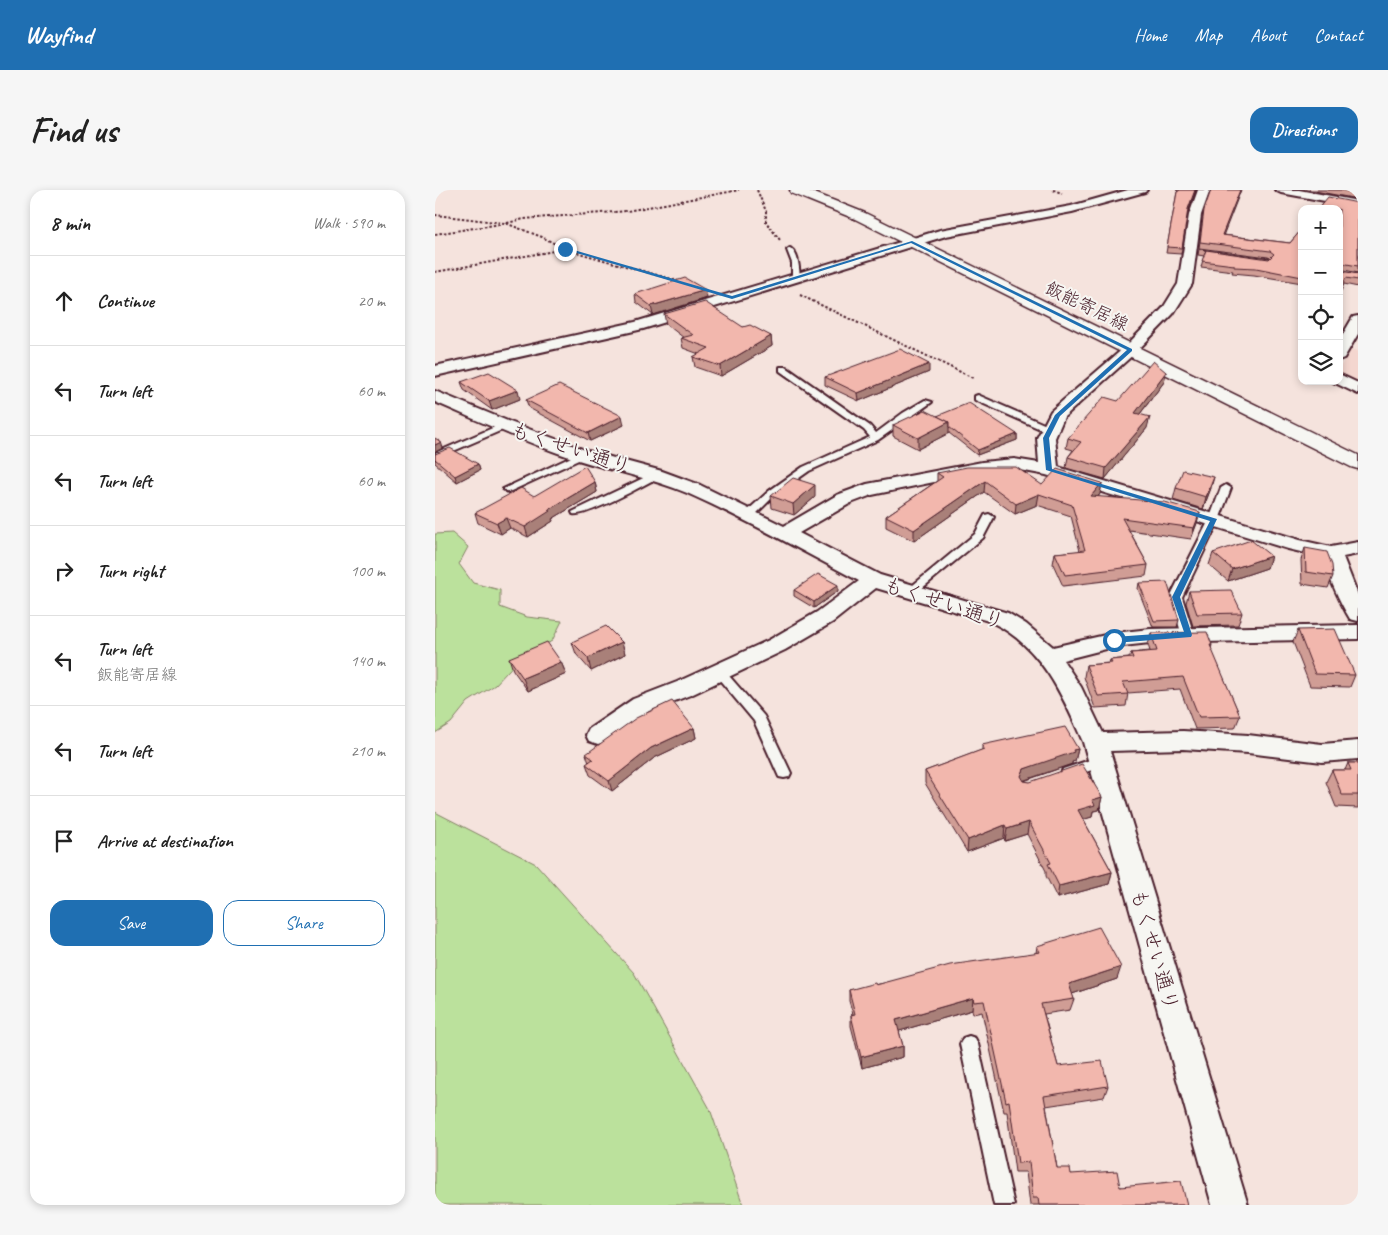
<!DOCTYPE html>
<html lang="en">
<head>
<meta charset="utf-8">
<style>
	body { margin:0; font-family:Caveat,"Klee One",sans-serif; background:#f6f6f6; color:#222 }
	.controls { position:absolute; right:15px; top:15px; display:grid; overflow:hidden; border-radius:10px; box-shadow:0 2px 8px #0003 }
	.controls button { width:45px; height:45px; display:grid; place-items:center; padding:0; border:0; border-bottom:1px solid #e0e0e0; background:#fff; color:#222; font:25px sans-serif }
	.stop { position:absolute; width:15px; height:15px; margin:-11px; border:4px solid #1f6fb2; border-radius:50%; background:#fff }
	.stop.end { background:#1f6fb2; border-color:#fff; box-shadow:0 1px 5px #0008 }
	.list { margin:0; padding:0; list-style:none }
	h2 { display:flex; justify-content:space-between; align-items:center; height:65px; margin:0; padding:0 20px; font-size:21px }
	h2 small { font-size:16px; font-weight:400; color:#767676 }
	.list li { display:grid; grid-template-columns:32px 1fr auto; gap:15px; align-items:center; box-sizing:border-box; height:90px; padding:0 20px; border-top:1px solid #e0e0e0 }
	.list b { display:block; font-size:19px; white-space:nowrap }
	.list p { margin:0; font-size:16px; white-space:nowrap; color:#767676 }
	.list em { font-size:16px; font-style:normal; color:#767676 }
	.actions { display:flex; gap:10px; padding:15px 20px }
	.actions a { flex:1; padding:11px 0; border:1px solid #1f6fb2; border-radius:15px; text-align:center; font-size:18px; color:#1f6fb2 }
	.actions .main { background:#1f6fb2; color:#fff }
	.icon { flex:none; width:28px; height:28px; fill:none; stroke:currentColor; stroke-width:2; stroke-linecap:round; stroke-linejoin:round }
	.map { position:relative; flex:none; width:923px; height:1015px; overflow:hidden; border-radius:15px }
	header { display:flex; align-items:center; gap:30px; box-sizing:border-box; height:70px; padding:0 25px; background:#1f6fb2; color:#fff }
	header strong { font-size:24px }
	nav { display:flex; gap:28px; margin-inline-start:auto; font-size:18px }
	.intro { display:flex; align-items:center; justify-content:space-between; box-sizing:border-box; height:120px; padding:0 30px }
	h1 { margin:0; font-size:35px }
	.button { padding:12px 22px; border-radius:15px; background:#1f6fb2; color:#fff; font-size:18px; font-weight:700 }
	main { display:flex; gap:30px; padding:0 30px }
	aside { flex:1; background:#fff; border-radius:15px; box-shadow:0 2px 8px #0003 }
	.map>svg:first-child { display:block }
	.built { fill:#f4d6cf }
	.green { fill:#bbe19c; stroke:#828064 }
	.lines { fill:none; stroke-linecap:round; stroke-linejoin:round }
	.service-casing { stroke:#4a1f2b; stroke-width:4 }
	.minor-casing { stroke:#4a1f2b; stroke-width:4 }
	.primary-casing { stroke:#4a1f2b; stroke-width:3 }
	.path { stroke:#4a1f2b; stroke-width:2; stroke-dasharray:2.5 2; stroke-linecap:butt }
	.service { fill:#f6f6f2; fill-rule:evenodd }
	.minor { fill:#f6f6f2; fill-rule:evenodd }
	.primary { fill:#f6f6f2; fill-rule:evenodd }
	.wall { fill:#d09d95; stroke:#4a1f2b }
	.shaded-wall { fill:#a98079; stroke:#4a1f2b }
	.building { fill:#f2b7ad; stroke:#4a1f2b }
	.route { fill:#1f6fb2 }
	.labels { text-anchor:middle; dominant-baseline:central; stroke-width:4; stroke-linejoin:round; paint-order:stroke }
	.far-street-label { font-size:18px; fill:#4a1f2b; stroke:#f6f6f2 }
	.street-label { font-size:21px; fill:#4a1f2b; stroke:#f6f6f2 }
</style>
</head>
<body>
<header>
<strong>Wayfind</strong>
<nav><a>Home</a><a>Map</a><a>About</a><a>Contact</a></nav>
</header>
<div class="intro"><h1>Find us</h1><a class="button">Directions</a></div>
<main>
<aside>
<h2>8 min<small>Walk · 590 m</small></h2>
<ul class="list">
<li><svg class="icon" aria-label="ahead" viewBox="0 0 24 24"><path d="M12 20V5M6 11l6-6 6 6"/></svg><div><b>Continue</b></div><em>20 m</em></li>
<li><svg class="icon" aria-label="left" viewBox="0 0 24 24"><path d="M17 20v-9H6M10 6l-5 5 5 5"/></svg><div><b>Turn left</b></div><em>60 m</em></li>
<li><svg class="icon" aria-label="left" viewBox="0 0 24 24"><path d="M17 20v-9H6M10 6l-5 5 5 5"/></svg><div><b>Turn left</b></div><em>60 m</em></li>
<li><svg class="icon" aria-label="right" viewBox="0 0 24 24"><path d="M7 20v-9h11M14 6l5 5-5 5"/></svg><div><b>Turn right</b></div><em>100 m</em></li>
<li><svg class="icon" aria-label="left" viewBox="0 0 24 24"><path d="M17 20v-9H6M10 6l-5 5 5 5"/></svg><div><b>Turn left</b><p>飯能寄居線</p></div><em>140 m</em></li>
<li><svg class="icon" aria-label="left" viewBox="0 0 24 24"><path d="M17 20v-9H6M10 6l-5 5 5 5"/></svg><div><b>Turn left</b></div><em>210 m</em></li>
<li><svg class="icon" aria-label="arrive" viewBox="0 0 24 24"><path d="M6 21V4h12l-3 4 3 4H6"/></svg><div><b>Arrive at destination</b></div></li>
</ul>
<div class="actions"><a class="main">Save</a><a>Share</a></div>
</aside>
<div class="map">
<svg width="923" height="1015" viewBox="0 0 923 1015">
	<rect width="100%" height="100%" fill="#f5e3dd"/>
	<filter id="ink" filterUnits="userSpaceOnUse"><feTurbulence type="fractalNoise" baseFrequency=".02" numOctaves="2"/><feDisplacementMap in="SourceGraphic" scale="10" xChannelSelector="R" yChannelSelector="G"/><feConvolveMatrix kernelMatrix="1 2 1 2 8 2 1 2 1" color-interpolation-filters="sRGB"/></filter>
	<g filter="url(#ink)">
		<polygon class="built" points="915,159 923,161 923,195 911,189 904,180"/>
		<g class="green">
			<polygon points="17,343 33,357 24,374 38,393 65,400 65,417 92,427 127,431 117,451 84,469 60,495 33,512 16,533 0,543 0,344"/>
			<polygon points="0,622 101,674 199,783 275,919 308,1015 0,1015"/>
		</g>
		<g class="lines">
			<g class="service-casing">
				<g id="service">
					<path d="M355,58C364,64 364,78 365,88L361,90L357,88V73L352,60Z"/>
					<polygon points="345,177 351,177 435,236 441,243 468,223 490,210 497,212 443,250 374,281 340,305 318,327 310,327 310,323 334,301 368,277 435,247 429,240 345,181"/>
					<polygon points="543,205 618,238 619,240 618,242 612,242 540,210 540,206"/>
					<polygon points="69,233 73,236 72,238 0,269 0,263"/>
					<polygon points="147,262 152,265 150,267 76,301 73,302 68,299"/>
					<path d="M221,282L224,283V287C209,295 152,327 138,324L137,322Z"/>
					<polygon points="791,295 796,298 784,330 747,407 759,445 753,449 747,445 735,407 774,330 786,298"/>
					<polygon points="554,324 559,327 548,348 480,404 472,404 470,402 472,400 540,344 550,325"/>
					<polygon points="284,478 288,479 329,526 356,583 354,587 349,588 344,587 319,531 278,482"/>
					<polygon points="664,567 669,568 671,572 669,576 633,588 628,587 626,583 628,579"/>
					<polygon points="534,846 540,848 543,854 579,1015 559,1015 525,854 528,848"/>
				</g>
			</g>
			<g class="minor-casing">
				<g id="minor">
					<polygon points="693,0 712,0 710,2 637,22 511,46 208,139 0,186 0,176 200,132 505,40 636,16"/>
					<path d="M763,0H775L766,25L757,94L738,124L700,163L629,227L620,248L623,277L865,350L896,357L923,352V364L908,367L923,405V431L915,429C903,409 895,389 887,367L853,359L611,285L579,279L547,282L437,305L416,313L364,343L445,385L573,423L591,434L618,457L679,443L715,439L923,435V449L715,453L679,457L628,470L646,497L668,543L748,541L813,545L887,554L923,551V569L887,572L813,563L748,559L675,561L813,1015H777L648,552C628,506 606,456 558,433C547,428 533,426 522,422C495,414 468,406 441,398L398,432L350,460L258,504L214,521L172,551L163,554L154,551L151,545L154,539L198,509L242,492L334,450L382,422L424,391C367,361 311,329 252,303C216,288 177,281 140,269C92,253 46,232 0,212V201L75,232L153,261L227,281L265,295L349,336L402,305L432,294L547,272L579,269L604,273L602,248L616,221L690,157L728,118L743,94L754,25Z"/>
					<polygon points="840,0 864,0 923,11 923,17 846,3"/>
					<polygon points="923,126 923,144 909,168 904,170 904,151 918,127"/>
					<polygon points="904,184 923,193 923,204 898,192 904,191"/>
				</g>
			</g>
			<g class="primary-casing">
				<polygon id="primary" points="355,0 372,0 430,23 923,265 923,279 916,277 420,29 356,3"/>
			</g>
			<g class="path">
				<polyline points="322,0 331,21 331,32 345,50"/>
				<polyline points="618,0 627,3"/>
				<polyline points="0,25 70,33 107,47 130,59 247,92"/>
				<polyline points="72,33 89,29 192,21 304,0"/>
				<polyline points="0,44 66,34"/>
				<polyline points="0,82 130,59"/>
				<polyline points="365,105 538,188"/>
			</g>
			<use href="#service" class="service"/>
			<use href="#minor" class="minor"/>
			<use href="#primary" class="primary"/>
		</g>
		<g class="wall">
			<polygon points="741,0 761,0 753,23 746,64 731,63 742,2 743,1"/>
			<polygon points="874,0 923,0 923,9"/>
			<polygon points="923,13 923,83 905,79 906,81 923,84 923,97 909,94 906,101 904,100 904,19"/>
			<polygon points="769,20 788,45 855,53 867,39 867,93 819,85 797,83 798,81 766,77 769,66 763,65 764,59 835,68 833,67 764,58"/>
			<polygon points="200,104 272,108 218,125 201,112"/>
			<polygon points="229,124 308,137 336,146 337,156 286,186 260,177 258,167 264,164 248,158 246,148 249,148 231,134"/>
			<polygon points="494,182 424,211 390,195 390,187"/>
			<polygon points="731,182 729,192 705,224 712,238 670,289 631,278 633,267 638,260 631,258 633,248 683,211"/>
			<polygon points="26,192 85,209 57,220 29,200"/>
			<polygon points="91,210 189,235 155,251 94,218"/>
			<polygon points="502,226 582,244 582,250 542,265 514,243 483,259 458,246 458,235"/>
			<polygon points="0,264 43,274 45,280 22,292 0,273"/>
			<polygon points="502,283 607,295 667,293 665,304 663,307 762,333 756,349 694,340 713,375 711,386 628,396 618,374 620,363 645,361 636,326 602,315 580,324 549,302 479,351 451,337 451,326 502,291"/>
			<polygon points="160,292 162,302 117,329 118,331 93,347 75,338 66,344 43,333 40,323 99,306"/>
			<polygon points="741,298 776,298 768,319 738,310"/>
			<polygon points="336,306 380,307 359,325 337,318"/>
			<polygon points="870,358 898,386 893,398 867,394 866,370"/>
			<polygon points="778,363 836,366 832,378 793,391 774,375"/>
			<polygon points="704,393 744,430 742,437 718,437 703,399"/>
			<polygon points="359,400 403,401 379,418 359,406"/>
			<polygon points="754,401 807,423 803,435 758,436 751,413"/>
			<polygon points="863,440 920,485 915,497 875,496 858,452"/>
			<polygon points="716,443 777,455 776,459 805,526 800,538 760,539 745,499 693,503 691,516 660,518 649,487 651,475 674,473 675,470 694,468 696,463 715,461 713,455"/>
			<polygon points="137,452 187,452 190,464 156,481 141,464"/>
			<polygon points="74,468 126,472 131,484 93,501 78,480"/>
			<polygon points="259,538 261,548 219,568 177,601 155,585 151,574 154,573 151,564"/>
			<polygon points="547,555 643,559 640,571 637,572 637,574 589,591 667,607 664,620 658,621 657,627 648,629 677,682 674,694 622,708 611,686 611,681 592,644 570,651 569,648 532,662 490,593 490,581 547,560"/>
			<polygon points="913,573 923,573 923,618 901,617 891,592 897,580 910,580"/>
			<polygon points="602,756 682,789 637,804 639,809 635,820 609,824 623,876 673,896 669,907 611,916 622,978 636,984 752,1015 595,1015 591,982 580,982 572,922 569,922 547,822 538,824 537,820 464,841 468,856 468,867 427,878 416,836 416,825 418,824 414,811 414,800 601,763"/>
		</g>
		<g class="shaded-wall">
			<polygon points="760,0 761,0 752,25 753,19"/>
			<polygon points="805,0 806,0 786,51 787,45"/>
			<polygon points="271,100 272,108 218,125 216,116"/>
			<polygon points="336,146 337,156 286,186 285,176"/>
			<polygon points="494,174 494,182 424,211 423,203"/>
			<polygon points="731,182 729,192 698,233 700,223"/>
			<polygon points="83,200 85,209 57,220 54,211"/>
			<polygon points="187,226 189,235 155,251 153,243"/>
			<polygon points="715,227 712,238 670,289 671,278"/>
			<polygon points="514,232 514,243 483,259 483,248"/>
			<polygon points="582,244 582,250 542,265 543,260"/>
			<polygon points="6,252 8,258 0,262 0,255"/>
			<polygon points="43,274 45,280 22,292 20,286"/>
			<polygon points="779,287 776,298 768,319 771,307"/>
			<polygon points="550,291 549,302 479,351 479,340"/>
			<polygon points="160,292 162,302 117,329 118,331 93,347 90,337 113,320"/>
			<polygon points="667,293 665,304 654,317 656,306"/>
			<polygon points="380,295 380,307 359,325 358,314"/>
			<polygon points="604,304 602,315 580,324 581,314"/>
			<polygon points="765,322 762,333 756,349 759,338"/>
			<polygon points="71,328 75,338 66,344 62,333"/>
			<polygon points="836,366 832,378 793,391 797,379"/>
			<polygon points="403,395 403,401 379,418 379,412"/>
			<polygon points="187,452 190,464 156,481 153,468"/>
			<polygon points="126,472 131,484 93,501 88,488"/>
			<polygon points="259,538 261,548 219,568 177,601 174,591 216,558"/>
			<polygon points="643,559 640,571 637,572 637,574 587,591 586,586 589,579 638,560"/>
			<polygon points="667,607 664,620 658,621 657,627 640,632 643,620 657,610"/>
			<polygon points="594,632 592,644 570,651 572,639"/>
			<polygon points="570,635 569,648 532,662 533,650"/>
			<polygon points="677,682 674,694 622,708 624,696"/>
			<polygon points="686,777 682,789 631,806 634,794"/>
			<polygon points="538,808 537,820 461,842 461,830"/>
			<polygon points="468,856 468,867 427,878 426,867"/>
		</g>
		<g class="building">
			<polygon points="745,0 760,0 753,19 747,58 732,57 742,2"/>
			<polygon points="776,0 805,0 787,45 855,53 867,39 867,87 821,78 799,77 799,75 767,71 771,60 764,59 834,69 839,64 835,61 765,52 769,20"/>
			<polygon points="906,0 923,0 923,3"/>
			<polygon points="893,7 923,13 923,76 906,73 904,75 904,19 883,19"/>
			<polygon points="904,75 906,81 923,84 923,90 911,88 908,94 904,94"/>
			<polygon points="250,88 271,100 216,116 200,104"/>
			<polygon points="270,112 308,137 315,135 336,146 285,176 258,167 274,158 246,148 258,145 229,124"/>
			<polygon points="465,159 494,174 423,203 390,187"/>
			<polygon points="718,171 731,182 700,223 715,227 671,278 633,267 646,252 633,248 669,207 683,211"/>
			<polygon points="54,182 83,200 54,211 26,192"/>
			<polygon points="124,195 187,226 153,243 91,210"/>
			<polygon points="534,213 582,244 543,260 514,237 514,232 502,226"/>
			<polygon points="490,220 514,232 483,248 458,235"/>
			<polygon points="0,248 6,252 0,255"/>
			<polygon points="15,258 43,274 20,286 0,269 0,264"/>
			<polygon points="150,276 160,292 113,320 115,321 90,337 71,328 62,333 40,323 86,298 99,306"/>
			<polygon points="532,277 581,277 607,295 622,279 667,293 656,306 730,312 765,322 759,338 687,328 713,375 630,385 620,363 650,360 637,315 604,304 581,314 550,291 479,340 451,326 508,287 502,283"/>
			<polygon points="748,280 779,287 771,307 741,298"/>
			<polygon points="358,288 380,295 358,314 336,306"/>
			<polygon points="816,350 836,366 797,379 778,363"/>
			<polygon points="870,358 892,362 897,375 898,386 871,382"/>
			<polygon points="383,384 403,395 379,412 359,400"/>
			<polygon points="732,392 744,430 719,431 704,393"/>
			<polygon points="796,400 807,423 762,424 754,401"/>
			<polygon points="171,436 187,452 153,468 137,452"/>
			<polygon points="900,439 920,485 880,484 863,440"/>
			<polygon points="772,442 777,455 775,455 805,526 764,527 748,487 688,492 693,504 663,506 651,475 677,473 675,470 698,468 696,463 722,461 716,443"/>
			<polygon points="112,452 126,472 88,488 74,468"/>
			<polygon points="237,511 259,538 216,558 174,591 151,574 158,569 151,564 201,528"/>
			<polygon points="630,537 643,559 638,560 639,562 589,579 586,586 589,591 595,592 647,574 667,607 657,610 660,615 643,620 677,682 624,696 613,674 616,673 594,632 572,639 570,635 533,650 490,581 549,559 547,555"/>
			<polygon points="913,573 923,573 923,605 907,605 897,580 916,580"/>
			<polygon points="664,737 686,777 634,794 639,809 606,814 623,876 667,871 673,896 609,906 622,978 635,978 636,984 682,981 685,997 746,991 752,1015 604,1015 603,1008 598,1008 594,972 583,973 574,911 571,912 549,811 539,812 538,808 461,830 468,856 426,867 416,825 420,824 414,800 440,793 441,795 515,775 605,762 602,756"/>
		</g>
	</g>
	<polygon class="route" points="477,51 697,159 697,161 625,226 614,248 617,279 782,329 745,407 757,445 756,447 679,453 675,450 679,447 749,442 737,407 775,331 611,280 608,248 620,225 692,160 476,53 297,109 128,59 132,58 297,106"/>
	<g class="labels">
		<g class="far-street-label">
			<text transform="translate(652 116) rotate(26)">飯能寄居線</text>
		</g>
		<g class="street-label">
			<text transform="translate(136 258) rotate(18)">もくせい通り</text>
			<text transform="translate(509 413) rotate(18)">もくせい通り</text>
			<text transform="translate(720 760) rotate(74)">もくせい通り</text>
		</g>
	</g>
</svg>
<div class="controls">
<button>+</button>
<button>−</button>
<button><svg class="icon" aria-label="locate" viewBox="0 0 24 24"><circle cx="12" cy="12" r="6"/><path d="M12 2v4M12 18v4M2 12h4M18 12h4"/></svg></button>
<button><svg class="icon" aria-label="layers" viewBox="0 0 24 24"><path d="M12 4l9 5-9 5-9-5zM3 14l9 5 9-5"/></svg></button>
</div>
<div class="stop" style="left:679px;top:450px"></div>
<div class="stop end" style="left:130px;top:59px"></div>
</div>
</main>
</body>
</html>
